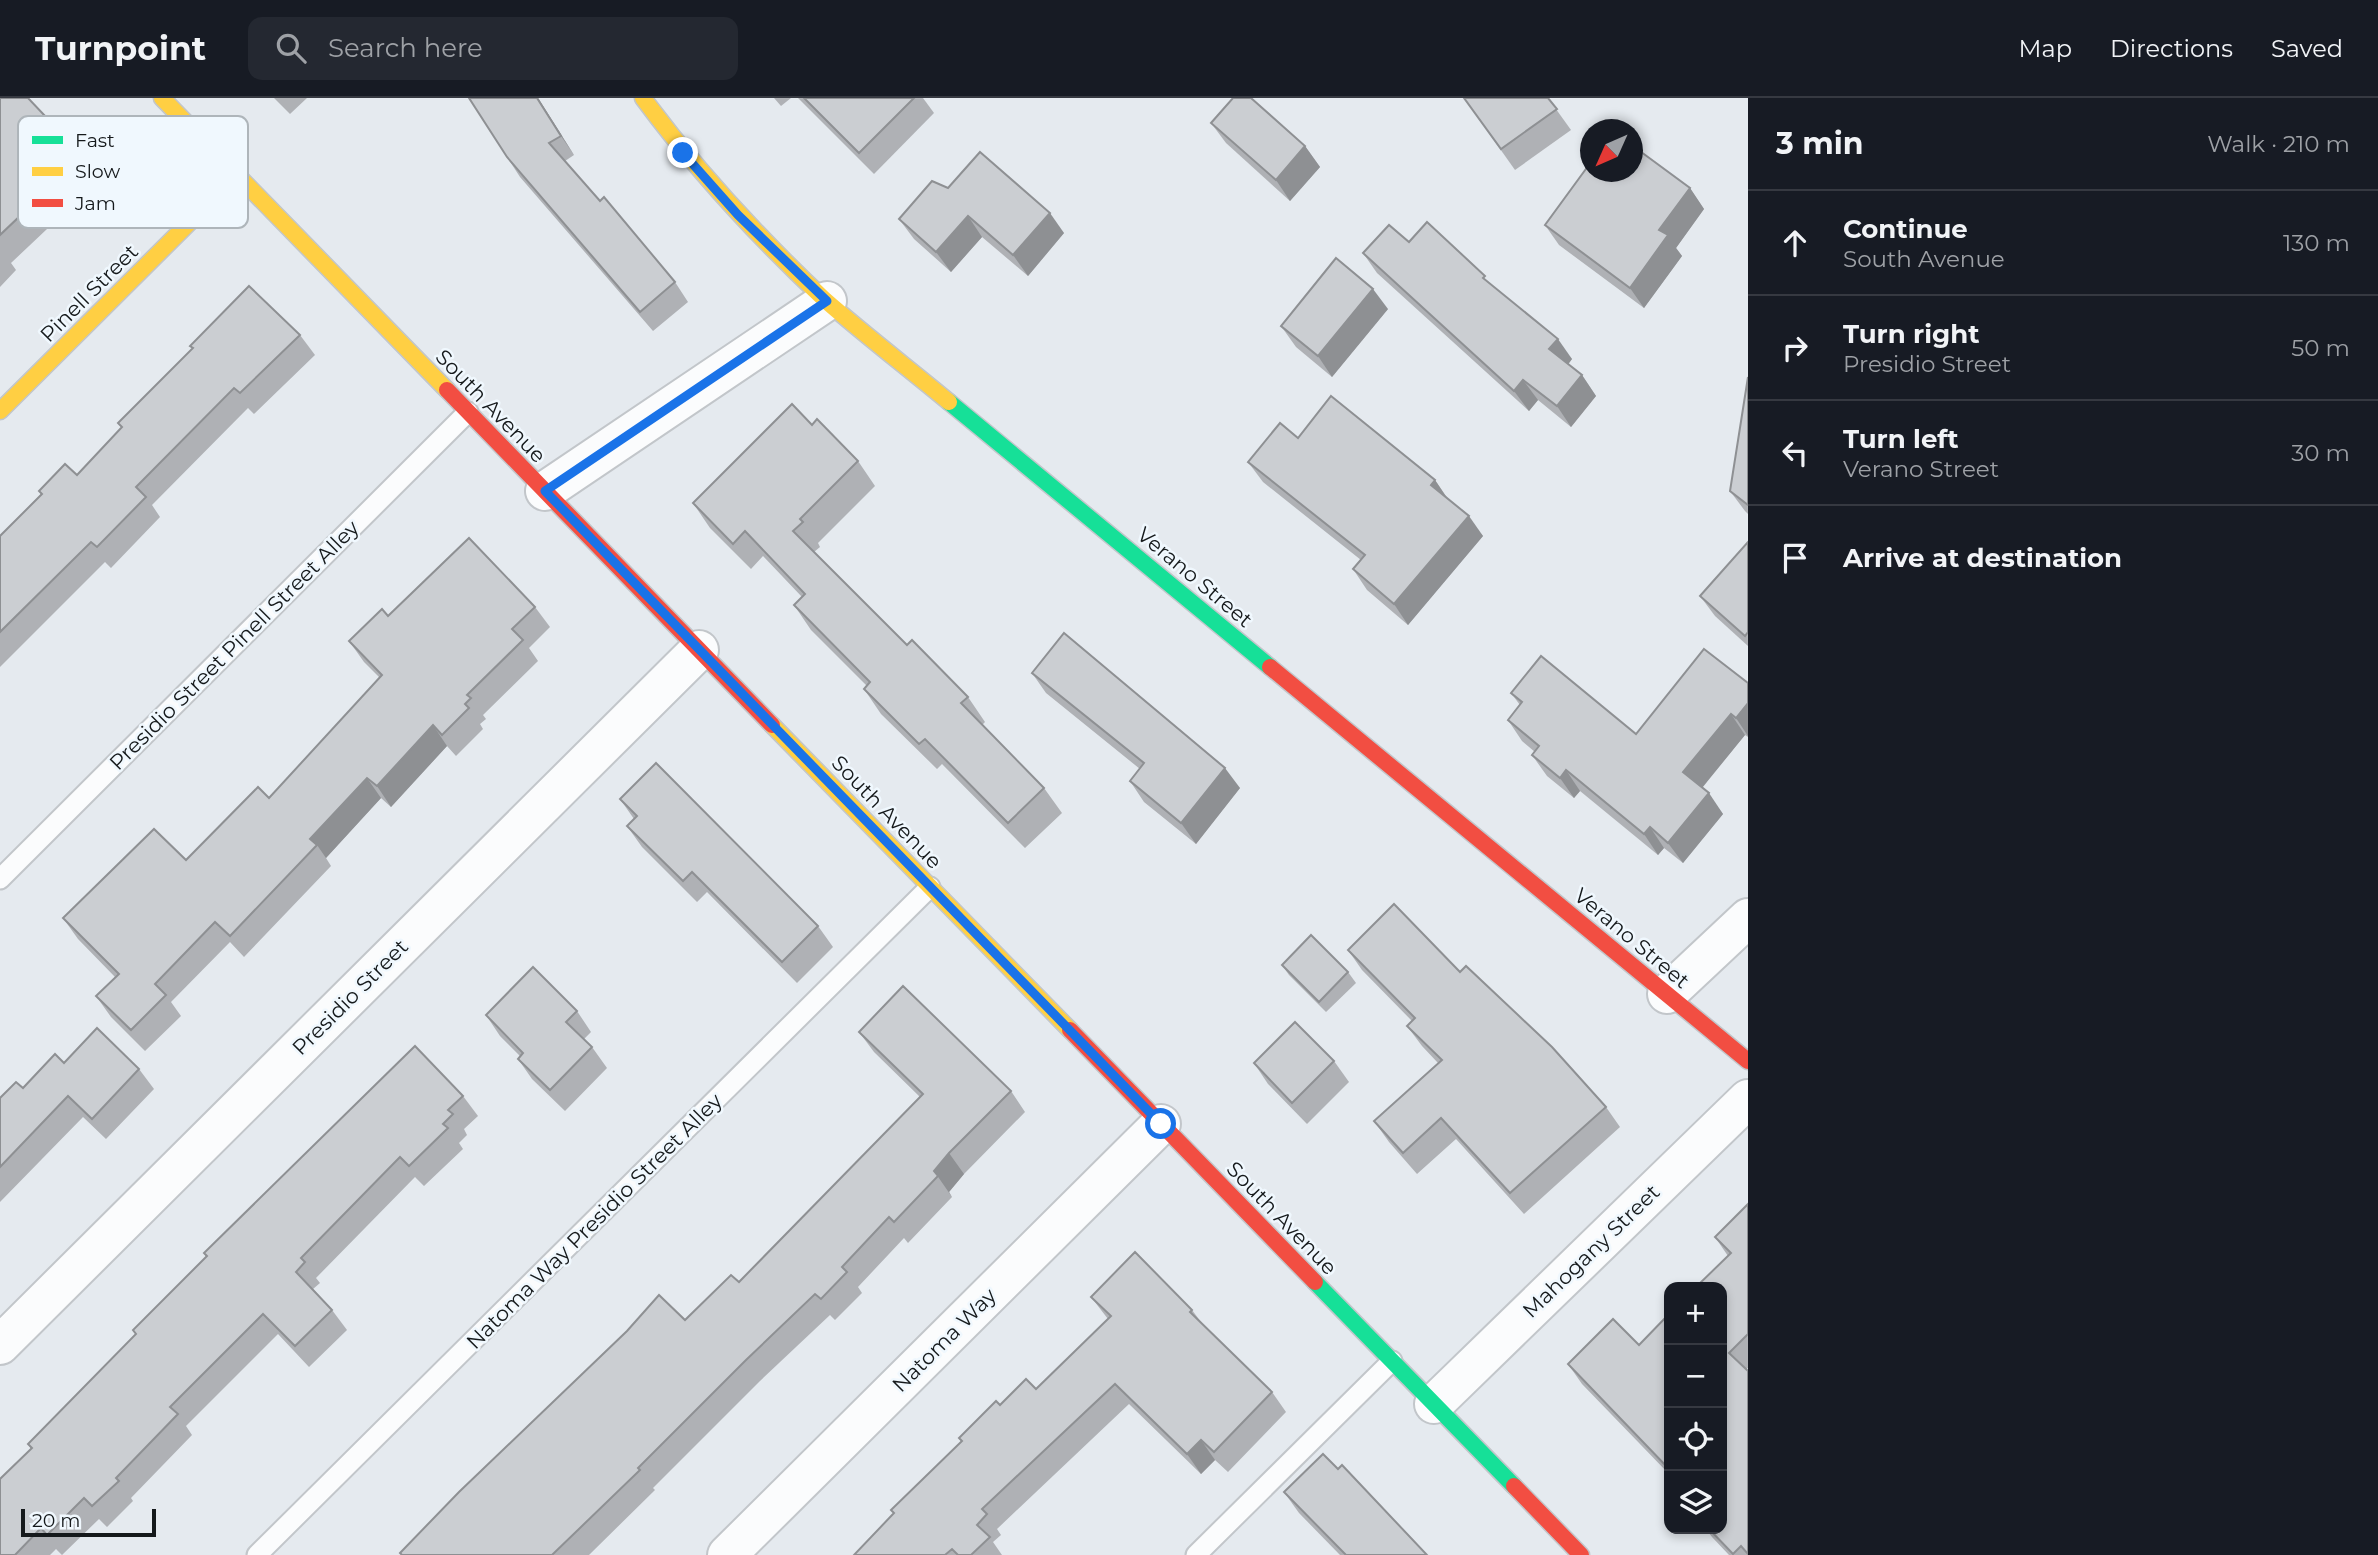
<!DOCTYPE html>
<html lang="en">
<head>
<meta charset="utf-8">
<style>
	body { margin:0; font-family:Montserrat,sans-serif; background:#242831; color:#f1f3f6 }
	.controls { position:absolute; right:21px; bottom:21px; display:grid; overflow:hidden; border-radius:14px; box-shadow:0 4px 10px #0003 }
	.controls button { width:63px; height:63px; display:grid; place-items:center; padding:0; border:0; border-bottom:2px solid #363941; background:#171b24; color:#f1f3f6; font:35px sans-serif }
	.compass { position:absolute; left:1580px; top:21px; width:63px; height:63px; border-radius:50%; background:#171b24; box-shadow:0 4px 10px #0003; rotate:225deg }
	.scale { position:absolute; left:21px; bottom:18px; width:135px; box-sizing:border-box; padding-left:7px; border:4px solid #15191b; border-top:0; font-size:19px; line-height:24px; white-space:nowrap; color:#15191b; -webkit-text-stroke:5px #f0f8fe; paint-order:stroke }
	.stop { position:absolute; width:21px; height:21px; margin:-16px; border:5px solid #1a73e8; border-radius:50%; background:#fff }
	.stop.end { background:#1a73e8; border-color:#fff; box-shadow:0 2px 7px #0008 }
	.list { margin:0; padding:0; list-style:none }
	h2 { display:flex; justify-content:space-between; align-items:center; height:91px; margin:0; padding:0 28px; font-size:30px }
	h2 small { font-size:23px; font-weight:400; color:#9ea1a6 }
	.list li { display:grid; grid-template-columns:46px 1fr auto; gap:21px; align-items:center; box-sizing:border-box; height:105px; padding:0 28px; border-top:2px solid #363941 }
	.list b { display:block; font-size:26px; white-space:nowrap }
	.list p { margin:0; font-size:23px; white-space:nowrap; color:#9ea1a6 }
	.list em { font-size:23px; font-style:normal; color:#9ea1a6 }
	.icon { flex:none; width:38px; height:38px; fill:none; stroke:currentColor; stroke-width:2; stroke-linecap:round; stroke-linejoin:round }
	.map { position:relative; flex:none; width:1748px; height:1457px; overflow:hidden }
	header { display:flex; align-items:center; gap:42px; box-sizing:border-box; height:98px; padding:0 35px; background:#171b24; border-bottom:2px solid #363941 }
	header strong { font-size:33px }
	nav { display:flex; gap:38px; margin-inline-start:auto; font-size:24px }
	.search { width:490px; height:63px; background:#242831; display:flex; align-items:center; gap:18px; box-sizing:border-box; padding:0 24px; border-radius:14px; color:#9ea1a6; font-size:26px }
	main { display:flex }
	aside { flex:1; background:#171b24 }
	.map>svg:first-child { display:block }
	.lines { fill:none; stroke-linecap:round; stroke-linejoin:round }
	.lane-casing { stroke:#c2c6ca; stroke-width:23 }
	.street-casing { stroke:#c2c6ca; stroke-width:42 }
	.fast-casing { stroke:#c2c6ca; stroke-width:19 }
	.slow-casing { stroke:#c2c6ca; stroke-width:19 }
	.jam-casing { stroke:#c2c6ca; stroke-width:19 }
	.lane { stroke:#fbfcfd; stroke-width:19 }
	.street { stroke:#fbfcfd; stroke-width:38 }
	.fast { stroke:#16e098; stroke-width:16 }
	.slow { stroke:#ffcf43; stroke-width:16 }
	.jam { stroke:#f24e42; stroke-width:16 }
	.wall { fill:#afb1b5 }
	.shaded-wall { fill:#8e9093 }
	.building { fill:#cbced2; stroke:#8e9093; stroke-width:2 }
	.route { stroke:#1a73e8; stroke-width:9 }
	.labels { text-anchor:middle; dominant-baseline:central; stroke-width:5; stroke-linejoin:round; paint-order:stroke }
	.street-label { font-size:21px; fill:#15191b; stroke:#f0f8fe }
	.key { fill:#f0f8fe; stroke:#aeb5ba; stroke-width:2 }
	.key-label { font-size:19px; fill:#15191b }
</style>
</head>
<body>
<header>
<strong>Turnpoint</strong>
<div class="search"><svg class="icon" aria-label="search" viewBox="0 0 24 24"><circle cx="10" cy="10" r="6"/><path d="M15 15l6 6"/></svg>Search here</div>
<nav><a>Map</a><a>Directions</a><a>Saved</a></nav>
</header>
<main>
<div class="map">
<svg width="1748" height="1457" viewBox="0 0 1748 1457">
	<rect width="100%" height="100%" fill="#e5eaef"/>
	<g class="lines">
		<g class="lane-casing">
			<g id="lane">
				<polyline points="0,781 468,314"/>
				<polyline points="257,1457 930,789"/>
				<polyline points="1196,1457 1392,1263"/>
			</g>
		</g>
		<g class="street-casing">
			<g id="street">
				<polyline points="545,393 827,203"/>
				<polyline points="1667,896 1748,820"/>
				<polyline points="0,1247 699,552"/>
				<polyline points="1434,1306 1748,1001"/>
				<polyline points="727,1457 1161,1026"/>
			</g>
		</g>
		<g class="fast-casing">
			<g id="fast">
				<polyline points="949,304 1270,569"/>
				<polyline points="1315,1184 1514,1388"/>
			</g>
		</g>
		<g class="slow-casing">
			<g id="slow">
				<polyline points="162,0 447,292"/>
				<path d="M643,0C697,73 759,140 825,202C865,237 908,270 949,304"/>
				<polyline points="0,313 237,77"/>
				<polyline points="772,627 1070,932"/>
			</g>
		</g>
		<g class="jam-casing">
			<g id="jam">
				<polyline points="447,292 772,627"/>
				<polyline points="1270,569 1748,963"/>
				<polyline points="1070,932 1315,1184"/>
				<polyline points="1514,1388 1581,1457"/>
			</g>
		</g>
		<use href="#lane" class="lane"/>
		<use href="#street" class="street"/>
		<use href="#fast" class="fast"/>
		<use href="#slow" class="slow"/>
		<use href="#jam" class="jam"/>
	</g>
	<g class="wall">
		<polygon points="0,0 83,58 100,81 11,165 16,172 0,189"/>
		<polygon points="274,0 307,0 290,16"/>
		<polygon points="469,0 538,0 574,57 565,63 600,103 675,184 688,204 653,233 520,79"/>
		<polygon points="774,0 791,0 781,8"/>
		<polygon points="798,0 923,0 934,15 874,76"/>
		<polygon points="1464,0 1548,0 1571,32 1515,72"/>
		<polygon points="1211,25 1305,48 1320,69 1290,103 1226,45"/>
		<polygon points="948,90 1064,135 1028,178 982,139 951,174 914,141 899,121"/>
		<polygon points="1690,90 1704,111 1676,150 1682,158 1644,210 1559,147 1545,127"/>
		<polygon points="1409,144 1491,186 1572,261 1568,266 1582,277 1596,298 1571,329 1538,302 1529,313 1377,175 1363,155"/>
		<polygon points="1388,211 1332,279 1296,249 1281,228"/>
		<polygon points="300,237 315,257 254,316 248,310 152,407 160,419 111,470 105,464 0,569 0,438 41,396 39,393 77,377 122,330 118,325 193,251 190,248"/>
		<polygon points="1748,279 1748,416 1745,413 1730,393"/>
		<polygon points="812,327 858,363 875,388 818,445 820,449 814,454 907,547 968,599 985,624 982,627 1044,690 1062,715 1025,750 942,666 937,671 881,616 864,591 867,588 811,532 794,507 802,499 763,458 751,471 710,430 693,405"/>
		<polygon points="1298,340 1435,382 1448,401 1483,438 1408,527 1367,492 1353,471 1361,462 1263,384 1248,364"/>
		<polygon points="1748,444 1748,548 1715,518 1700,498"/>
		<polygon points="535,509 550,529 529,550 538,563 483,617 486,621 480,626 483,631 456,658 447,648 391,709 381,700 326,760 331,768 244,859 230,844 171,904 181,918 145,953 111,919 96,898 115,879 78,841 63,820 186,762 269,700 380,580 364,564 349,543 388,518"/>
		<polygon points="1032,575 1240,690 1196,746 1144,704 1130,683 1140,671 1046,595"/>
		<polygon points="1748,585 1748,639 1745,637 1702,689 1723,716 1683,765 1664,750 1658,757 1580,693 1574,700 1547,678 1532,657 1535,654 1522,643 1508,622 1520,607 1511,595 1636,636"/>
		<polygon points="620,701 818,828 833,849 797,885 707,794 697,804 642,749 627,728 634,721"/>
		<polygon points="1348,852 1460,874 1606,1009 1620,1029 1524,1116 1456,1041 1417,1076 1389,1044 1374,1023 1438,965 1422,948 1407,928 1412,923 1362,872"/>
		<polygon points="1282,867 1348,874 1356,885 1326,914 1289,877"/>
		<polygon points="577,913 591,934 584,941 592,949 607,970 565,1013 532,981 518,961 520,958 500,938 486,917"/>
		<polygon points="859,934 1011,993 1025,1014 964,1076 949,1094 952,1099 908,1145 904,1140 858,1189 862,1195 835,1222 830,1217 760,1283 653,1390 655,1392 589,1457 401,1457 685,1222 739,1184 920,999 874,954"/>
		<polygon points="1334,963 1349,984 1307,1026 1268,986 1254,965"/>
		<polygon points="64,965 139,971 154,991 106,1041 83,1019 0,1104 0,1000 23,990"/>
		<polygon points="463,998 478,1018 464,1031 467,1037 459,1045 463,1051 424,1088 415,1079 316,1180 320,1185 313,1191 332,1212 347,1232 309,1269 278,1236 186,1328 192,1337 131,1400 133,1403 107,1429 99,1421 62,1457 56,1451 50,1457 0,1457 31,1351 28,1346 136,1237 133,1232 206,1159 204,1155"/>
		<polygon points="1748,1106 1748,1270 1746,1271 1748,1273 1748,1457 1729,1457 1712,1439 1706,1431 1722,1431 1728,1158 1715,1139"/>
		<polygon points="1091,1199 1192,1212 1204,1228 1272,1294 1286,1314 1228,1374 1215,1362 1201,1376 1129,1306 997,1431 1001,1437 993,1444 1002,1457 854,1457 962,1344 959,1340 1000,1307 1036,1291 1108,1221"/>
		<polygon points="1669,1216 1669,1376 1582,1286 1568,1266 1639,1247"/>
		<polygon points="1338,1371 1427,1457 1340,1457 1299,1415 1284,1394"/>
	</g>
	<g class="shaded-wall">
		<polygon points="537,0 538,0 574,57 561,38"/>
		<polygon points="1305,48 1320,69 1290,103 1276,82"/>
		<polygon points="1690,90 1704,111 1676,150 1682,158 1644,210 1630,190 1659,132"/>
		<polygon points="1050,115 1064,135 1028,178 1013,157"/>
		<polygon points="968,118 982,139 951,174 936,154"/>
		<polygon points="1373,191 1388,211 1332,279 1318,258"/>
		<polygon points="1558,241 1572,261 1564,272 1549,251"/>
		<polygon points="1582,277 1596,298 1571,329 1557,308"/>
		<polygon points="1523,282 1538,302 1529,313 1514,293"/>
		<polygon points="1435,382 1449,403 1431,387"/>
		<polygon points="1469,418 1483,438 1408,527 1394,506"/>
		<polygon points="1748,605 1748,638 1736,620"/>
		<polygon points="1731,616 1745,637 1698,695 1683,674"/>
		<polygon points="433,627 447,648 391,709 377,688"/>
		<polygon points="1225,670 1240,690 1196,746 1181,725"/>
		<polygon points="1566,672 1580,693 1574,700 1560,680"/>
		<polygon points="367,680 381,700 326,760 317,747 310,741"/>
		<polygon points="1709,695 1723,716 1683,765 1668,745"/>
		<polygon points="1650,729 1664,750 1658,757 1644,736"/>
		<polygon points="949,1055 964,1076 949,1094 952,1099 934,1073"/>
		<polygon points="1201,1342 1215,1362 1201,1376 1187,1356"/>
	</g>
	<g class="building">
		<polygon points="0,0 28,0 83,58 0,137"/>
		<polygon points="469,0 537,0 561,38 549,45 600,103 604,99 675,184 640,214 507,59"/>
		<polygon points="804,0 914,0 859,55"/>
		<polygon points="1233,0 1251,0 1305,48 1276,82 1211,25"/>
		<polygon points="1464,0 1548,0 1557,11 1501,51"/>
		<polygon points="1633,48 1690,90 1659,132 1668,137 1630,190 1545,127 1591,64 1591,74 1633,74"/>
		<polygon points="980,54 1050,115 1013,157 968,118 936,154 899,121 932,83 948,90"/>
		<polygon points="1427,124 1485,178 1483,180 1558,241 1549,251 1582,277 1557,308 1523,282 1514,293 1363,155 1389,127 1409,144"/>
		<polygon points="1336,160 1373,191 1318,258 1281,228"/>
		<polygon points="249,188 300,237 240,295 234,290 136,389 146,399 97,449 91,444 0,534 0,438 42,396 39,393 65,366 77,377 122,329 118,325 193,250 190,248"/>
		<polygon points="1748,279 1748,407 1730,393"/>
		<polygon points="1331,298 1435,382 1431,387 1469,418 1394,506 1353,471 1365,457 1248,364 1280,325 1298,340"/>
		<polygon points="792,306 812,327 817,321 858,363 800,421 803,424 793,433 907,547 912,542 968,599 961,605 1044,690 1008,725 925,641 919,646 864,591 870,584 794,507 805,496 745,433 733,446 693,405"/>
		<polygon points="469,440 535,509 512,531 523,542 467,597 471,600 465,606 469,610 442,637 433,627 377,688 367,680 310,741 317,747 230,838 215,824 155,886 166,897 131,932 96,898 119,876 63,820 154,731 186,762 258,689 269,700 382,577 349,543 382,511 388,518"/>
		<polygon points="1748,444 1748,534 1745,538 1700,498"/>
		<polygon points="1064,535 1225,670 1181,725 1130,683 1144,665 1032,575"/>
		<polygon points="1704,551 1748,585 1748,605 1736,620 1731,616 1683,674 1709,695 1668,745 1650,729 1644,736 1566,672 1560,680 1532,657 1539,648 1508,622 1522,604 1511,595 1541,558 1636,636"/>
		<polygon points="656,665 818,828 782,864 692,774 683,783 627,728 637,718 620,701"/>
		<polygon points="1394,806 1460,874 1466,868 1552,949 1606,1009 1510,1095 1441,1020 1403,1055 1374,1023 1442,962 1407,928 1415,920 1348,852"/>
		<polygon points="1311,837 1348,874 1319,904 1282,867"/>
		<polygon points="533,869 577,913 566,924 592,949 550,992 518,961 523,955 486,917"/>
		<polygon points="903,888 1011,993 949,1055 934,1073 938,1078 894,1124 889,1119 842,1169 847,1174 821,1201 815,1196 746,1262 638,1370 640,1372 552,1457 402,1457 400,1455 459,1394 627,1233 659,1197 685,1222 731,1177 739,1184 923,996 859,934"/>
		<polygon points="1295,924 1334,963 1292,1005 1254,965"/>
		<polygon points="97,930 139,971 92,1021 68,998 0,1069 0,1000 16,984 23,990 55,956 64,965"/>
		<polygon points="415,948 463,998 448,1012 453,1016 443,1026 448,1030 409,1068 400,1059 301,1160 305,1164 296,1174 332,1212 295,1248 263,1216 170,1309 178,1316 116,1380 119,1383 92,1408 84,1400 47,1437 41,1430 15,1457 0,1457 0,1381 32,1350 28,1346 136,1236 133,1232 207,1158 204,1155"/>
		<polygon points="1748,1106 1748,1236 1729,1255 1748,1273 1748,1456 1741,1448 1733,1456 1709,1431 1722,1431 1722,1189 1696,1189 1731,1155 1715,1139"/>
		<polygon points="1135,1154 1192,1212 1190,1214 1272,1294 1214,1354 1201,1342 1187,1356 1115,1286 982,1411 987,1416 977,1427 990,1439 971,1457 958,1457 952,1451 945,1457 854,1457 894,1415 891,1412 962,1343 959,1340 996,1303 1000,1307 1026,1281 1036,1291 1111,1218 1091,1199"/>
		<polygon points="1669,1216 1669,1371 1568,1266 1613,1221 1639,1247"/>
		<polygon points="1323,1356 1338,1371 1342,1367 1427,1457 1346,1457 1284,1394"/>
	</g>
	<g class="lines">
		<polyline class="route" points="683,55 738,117 827,203 545,393 1161,1026"/>
	</g>
	<g class="labels">
		<g class="street-label">
			<text transform="translate(89 195) rotate(-45)">Pinell Street</text>
			<text transform="translate(491 308) rotate(46)">South Avenue</text>
			<text transform="translate(1195 479) rotate(40)">Verano Street</text>
			<text transform="translate(234 547) rotate(-45)">Presidio Street Pinell Street Alley</text>
			<text transform="translate(887 714) rotate(46)">South Avenue</text>
			<text transform="translate(1632 840) rotate(40)">Verano Street</text>
			<text transform="translate(350 899) rotate(-45)">Presidio Street</text>
			<text transform="translate(1282 1120) rotate(46)">South Avenue</text>
			<text transform="translate(594 1123) rotate(-45)">Natoma Way Presidio Street Alley</text>
			<text transform="translate(1591 1153) rotate(-44)">Mahogany Street</text>
			<text transform="translate(944 1242) rotate(-45)">Natoma Way</text>
		</g>
	</g>
	<rect x="18" y="18" width="230" height="112" rx="10" class="key"/>
	<rect x="32" y="38" width="31" height="8" fill="#16e098"/>
	<rect x="32" y="69" width="31" height="9" fill="#ffcf43"/>
	<rect x="32" y="101" width="31" height="8" fill="#f24e42"/>
	<g class="key-label">
		<text x="75" y="49">Fast</text>
		<text x="75" y="80">Slow</text>
		<text x="75" y="112">Jam</text>
	</g>
</svg>
<div class="controls">
<button>+</button>
<button>−</button>
<button><svg class="icon" aria-label="locate" viewBox="0 0 24 24"><circle cx="12" cy="12" r="6"/><path d="M12 2v4M12 18v4M2 12h4M18 12h4"/></svg></button>
<button><svg class="icon" aria-label="layers" viewBox="0 0 24 24"><path d="M12 4l9 5-9 5-9-5zM3 14l9 5 9-5"/></svg></button>
</div>
<svg class="compass" viewBox="-18 -18 36 36"><path d="M0-13l5 13h-10z" fill="#e53935"/><path d="M0 13l5-13h-10z" fill="#9ea1a6"/></svg>
<div class="scale">20 m</div>
<div class="stop" style="left:1161px;top:1026px"></div>
<div class="stop end" style="left:683px;top:55px"></div>
</div>
<aside>
<h2>3 min<small>Walk · 210 m</small></h2>
<ul class="list">
<li><svg class="icon" aria-label="ahead" viewBox="0 0 24 24"><path d="M12 20V5M6 11l6-6 6 6"/></svg><div><b>Continue</b><p>South Avenue</p></div><em>130 m</em></li>
<li><svg class="icon" aria-label="right" viewBox="0 0 24 24"><path d="M7 20v-9h11M14 6l5 5-5 5"/></svg><div><b>Turn right</b><p>Presidio Street</p></div><em>50 m</em></li>
<li><svg class="icon" aria-label="left" viewBox="0 0 24 24"><path d="M17 20v-9H6M10 6l-5 5 5 5"/></svg><div><b>Turn left</b><p>Verano Street</p></div><em>30 m</em></li>
<li><svg class="icon" aria-label="arrive" viewBox="0 0 24 24"><path d="M6 21V4h12l-3 4 3 4H6"/></svg><div><b>Arrive at destination</b></div></li>
</ul>
</aside>
</main>
</body>
</html>
